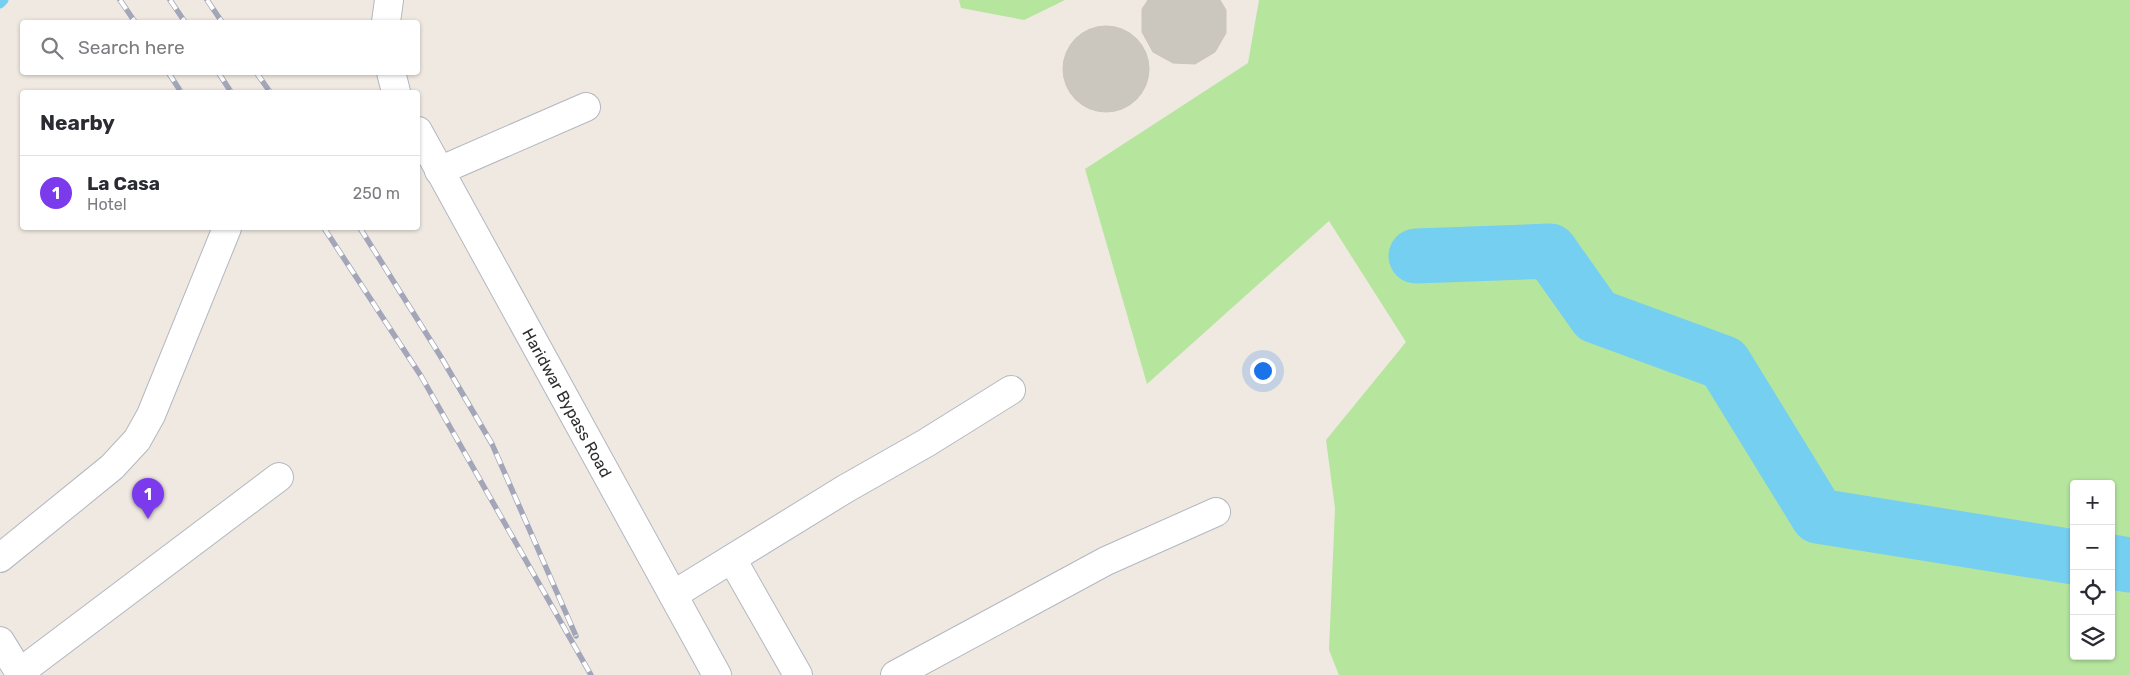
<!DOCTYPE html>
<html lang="en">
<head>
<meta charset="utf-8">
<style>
	body { margin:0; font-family:Rubik,sans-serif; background:#f2f2f3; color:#2b2b33 }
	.controls { position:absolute; right:15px; bottom:15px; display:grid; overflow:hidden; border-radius:5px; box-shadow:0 1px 4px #0004 }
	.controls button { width:45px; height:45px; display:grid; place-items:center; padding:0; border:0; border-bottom:1px solid #e1e1e2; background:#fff; color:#2b2b33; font:25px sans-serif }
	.you { position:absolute; left:1262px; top:370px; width:18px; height:18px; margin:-12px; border:4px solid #fff; border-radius:50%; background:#1a73e8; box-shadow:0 0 0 8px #1a73e833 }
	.badge { display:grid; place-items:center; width:32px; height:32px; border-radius:50%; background:#7c3aed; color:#fff; font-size:16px; font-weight:700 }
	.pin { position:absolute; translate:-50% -41px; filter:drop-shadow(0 1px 2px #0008) }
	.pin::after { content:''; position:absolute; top:26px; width:18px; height:15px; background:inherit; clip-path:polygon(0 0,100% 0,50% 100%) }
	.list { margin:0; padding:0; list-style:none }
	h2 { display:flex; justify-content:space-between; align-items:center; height:65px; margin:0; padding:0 20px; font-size:21px }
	h2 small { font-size:16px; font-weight:400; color:#7c7c81 }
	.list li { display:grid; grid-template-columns:32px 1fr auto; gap:15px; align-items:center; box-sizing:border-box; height:75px; padding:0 20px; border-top:1px solid #e1e1e2 }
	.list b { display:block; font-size:19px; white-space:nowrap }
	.list p { margin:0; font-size:16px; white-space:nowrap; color:#7c7c81 }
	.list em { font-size:16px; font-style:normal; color:#7c7c81 }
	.icon { flex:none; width:28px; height:28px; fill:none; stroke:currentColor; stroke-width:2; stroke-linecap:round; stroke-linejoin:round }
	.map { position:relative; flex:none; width:2130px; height:675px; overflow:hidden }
	.search { position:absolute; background:#fff; box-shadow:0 1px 4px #0004; left:20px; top:20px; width:400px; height:55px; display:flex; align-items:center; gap:12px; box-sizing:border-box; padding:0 18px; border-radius:5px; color:#7c7c81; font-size:19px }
	.panel { position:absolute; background:#fff; box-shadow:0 1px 4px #0004; left:20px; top:90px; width:400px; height:140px; border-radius:5px }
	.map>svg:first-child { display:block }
	.green { fill:#b6e59e; fill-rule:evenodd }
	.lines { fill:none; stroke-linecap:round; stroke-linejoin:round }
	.stream { stroke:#75cff0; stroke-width:9 }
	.river { stroke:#75cff0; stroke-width:55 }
	.building { fill:#cbc7bf; stroke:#cbc5ba }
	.street-casing { stroke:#b4b7c1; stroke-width:30 }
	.secondary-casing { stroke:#b4b7c1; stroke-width:30 }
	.street { stroke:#fff; stroke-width:28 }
	.secondary { stroke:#fff; stroke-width:28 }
	.rail-casing { stroke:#a3a6b8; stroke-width:5.5 }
	.rail { stroke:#fff; stroke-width:4; stroke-dasharray:11; stroke-linecap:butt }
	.labels { text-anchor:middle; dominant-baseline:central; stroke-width:5; stroke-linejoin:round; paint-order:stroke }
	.street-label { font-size:16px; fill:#2e2e2e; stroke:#fff }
</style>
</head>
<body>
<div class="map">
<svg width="2130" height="675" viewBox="0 0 2130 675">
	<rect width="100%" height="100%" fill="#efe9e1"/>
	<g class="green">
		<polygon points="959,0 1065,0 1024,20 961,8"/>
		<path d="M1259,0H2130V675H1339L1329,650L1335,508L1326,440L1406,342L1329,221L1147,384L1085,169L1248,63ZM2074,484H2111V656H2074Z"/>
	</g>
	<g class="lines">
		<polyline class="stream" points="0,4 4,0"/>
		<g class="river">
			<polyline points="1416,256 1550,251 1596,316 1724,363 1818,516 2074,557"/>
			<polyline points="2111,562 2130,565"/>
		</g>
	</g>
	<g class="building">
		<polygon points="1148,0 1220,0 1226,10 1226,33 1215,52 1195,64 1173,63 1153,52 1142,32 1142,9"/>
		<circle cx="1106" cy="69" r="43"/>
	</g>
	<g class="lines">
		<g class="street-casing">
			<g id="street">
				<polyline points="439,171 586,107"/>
				<polyline points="732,559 798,675"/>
				<polyline points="673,595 845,489 926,443 1011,390"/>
				<polyline points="19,673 279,477"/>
				<polyline points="895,675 1106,561 1216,512"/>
			</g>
		</g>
		<g class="secondary-casing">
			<g id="secondary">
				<polyline points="386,22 389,0"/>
				<polyline points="391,72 396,92"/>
				<path id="s1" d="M418,131L717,675"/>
				<polyline points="0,558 112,467 137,440 151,415 227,228"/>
				<polyline points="0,641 21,675"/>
			</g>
		</g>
		<use href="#street" class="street"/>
		<use href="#secondary" class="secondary"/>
		<g class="rail-casing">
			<g id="rail">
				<polyline points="120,0 135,22"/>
				<polyline points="170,0 185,22"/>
				<polyline points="207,0 222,22"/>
				<polyline points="168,72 181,92"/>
				<polyline points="218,72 231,92"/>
				<polyline points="256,72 270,92"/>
				<polyline points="324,228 421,376 591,675"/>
				<polyline points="360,228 441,357 492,444 576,636"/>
			</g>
		</g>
		<use href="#rail" class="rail"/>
	</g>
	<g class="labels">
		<g class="street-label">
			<text stroke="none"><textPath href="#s1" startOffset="310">Haridwar Bypass Road</textPath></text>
		</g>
	</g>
</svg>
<div class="controls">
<button>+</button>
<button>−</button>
<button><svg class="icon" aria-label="locate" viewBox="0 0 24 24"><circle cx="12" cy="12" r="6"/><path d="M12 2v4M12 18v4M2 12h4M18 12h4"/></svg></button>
<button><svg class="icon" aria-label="layers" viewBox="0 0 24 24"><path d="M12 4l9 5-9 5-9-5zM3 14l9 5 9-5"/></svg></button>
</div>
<div class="you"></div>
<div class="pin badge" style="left:148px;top:519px">1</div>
<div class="search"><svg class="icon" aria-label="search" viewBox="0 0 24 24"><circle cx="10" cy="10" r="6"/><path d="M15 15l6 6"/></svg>Search here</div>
<section class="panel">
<h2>Nearby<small></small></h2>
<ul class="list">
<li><span class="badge">1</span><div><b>La Casa</b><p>Hotel</p></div><em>250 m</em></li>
</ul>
</section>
</div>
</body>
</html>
